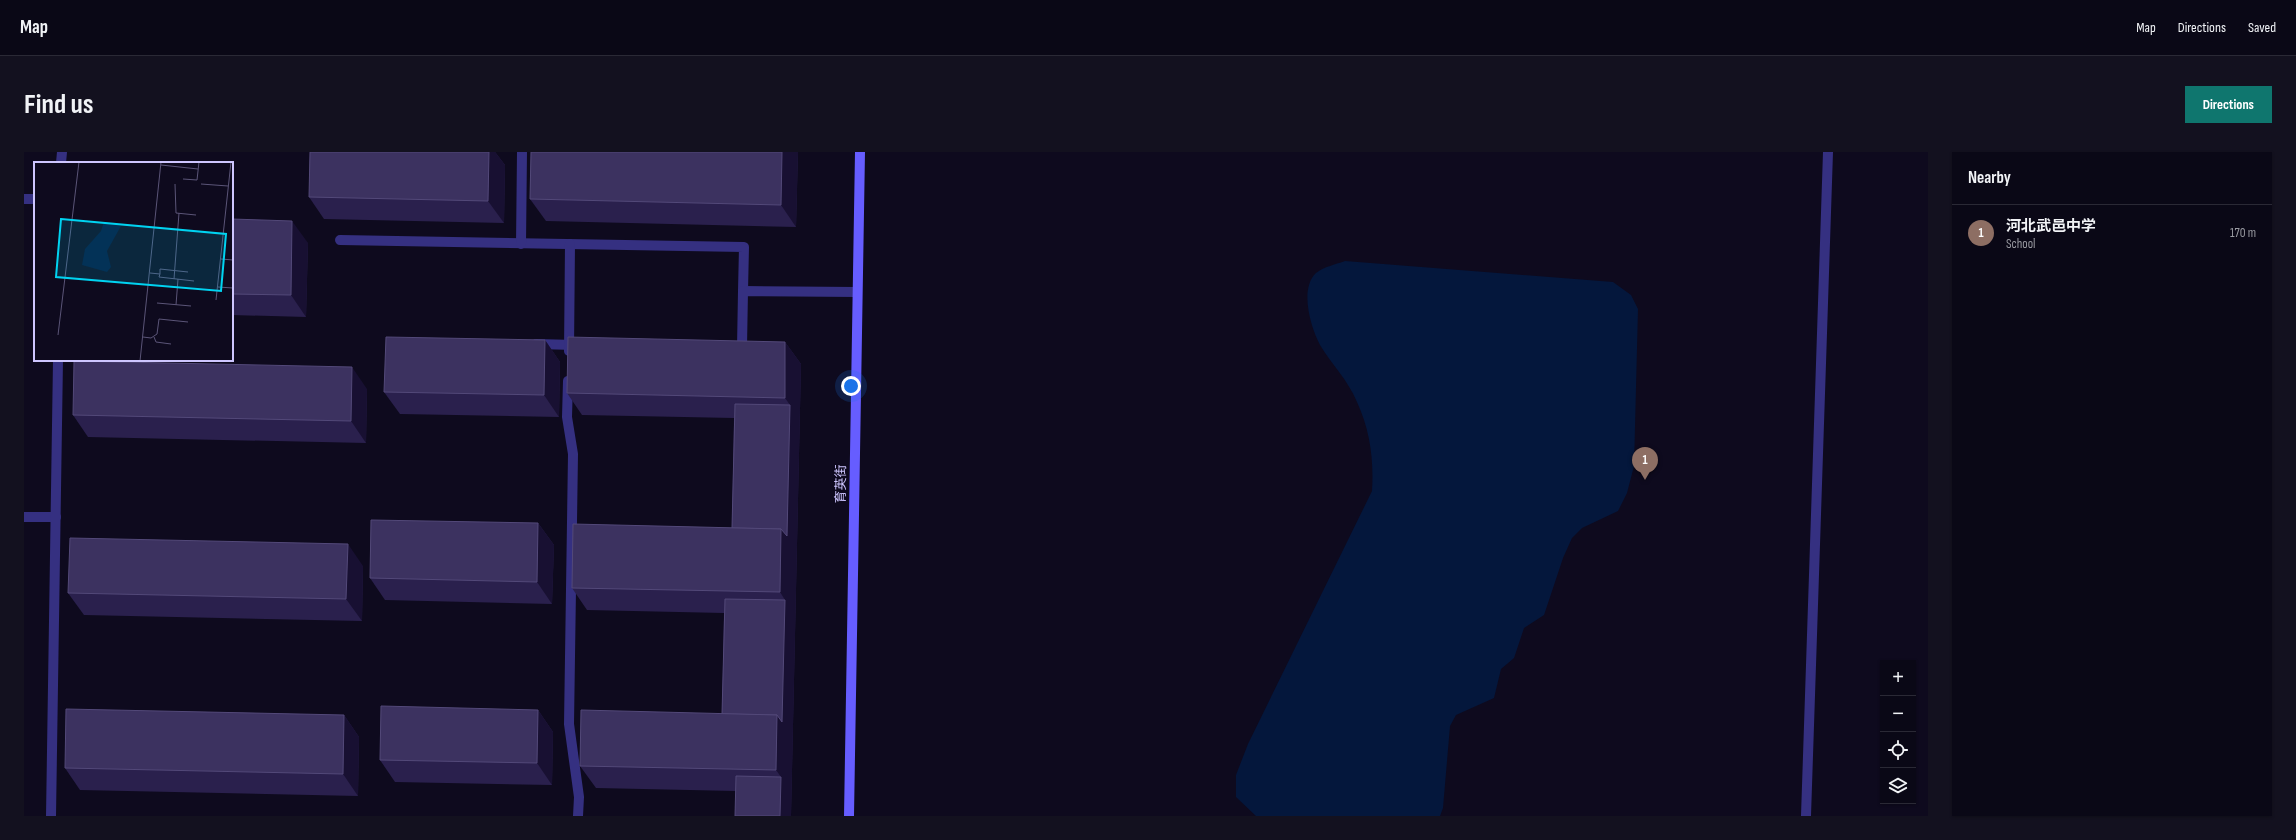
<!DOCTYPE html>
<html lang="en">
<head>
<meta charset="utf-8">
<style>
	body { margin:0; font-family:"Sofia Sans Condensed","Noto Sans SC",sans-serif; background:#13111f; color:#f1f3f6 }
	.controls { position:absolute; right:12px; bottom:12px; display:grid; overflow:hidden; border-radius:0px; box-shadow:0 1px 3px #0004 }
	.controls button { width:36px; height:36px; display:grid; place-items:center; padding:0; border:0; border-bottom:1px solid #2a2935; background:#0a0816; color:#f1f3f6; font:20px sans-serif }
	.you { position:absolute; left:827px; top:234px; width:14px; height:14px; margin:-10px; border:3px solid #fff; border-radius:50%; background:#1a73e8; box-shadow:0 0 0 6px #1a73e833 }
	.badge { display:grid; place-items:center; width:26px; height:26px; border-radius:50%; background:#0f766e; color:#fff; font-size:13px; font-weight:700 }
	.pin { position:absolute; translate:-50% -33px; filter:drop-shadow(0 1px 2px #0008) }
	.pin::after { content:''; position:absolute; top:21px; width:14px; height:12px; background:inherit; clip-path:polygon(0 0,100% 0,50% 100%) }
	.list { margin:0; padding:0; list-style:none }
	h2 { display:flex; justify-content:space-between; align-items:center; height:52px; margin:0; padding:0 16px; font-size:17px }
	h2 small { font-size:13px; font-weight:400; color:#999aa1 }
	.list li { display:grid; grid-template-columns:26px 1fr auto; gap:12px; align-items:center; box-sizing:border-box; height:56px; padding:0 16px; border-top:1px solid #2a2935 }
	.list b { display:block; font-size:15px; white-space:nowrap }
	.list p { margin:0; font-size:13px; white-space:nowrap; color:#999aa1 }
	.list em { font-size:13px; font-style:normal; color:#999aa1 }
	.icon { flex:none; width:22px; height:22px; fill:none; stroke:currentColor; stroke-width:2; stroke-linecap:round; stroke-linejoin:round }
	.map { position:relative; flex:none; width:1904px; height:664px; overflow:hidden; border-radius:0px }
	header { display:flex; align-items:center; gap:24px; box-sizing:border-box; height:56px; padding:0 20px; background:#0a0816; border-bottom:1px solid #2a2935 }
	header strong { font-size:19px }
	nav { display:flex; gap:22px; margin-inline-start:auto; font-size:14px }
	.intro { display:flex; align-items:center; justify-content:space-between; box-sizing:border-box; height:96px; padding:0 24px }
	h1 { margin:0; font-size:28px }
	.button { padding:10px 18px; border-radius:0px; background:#0f766e; color:#fff; font-size:14px; font-weight:700 }
	main { display:flex; gap:24px; padding:0 24px }
	aside { flex:1; background:#0a0816; border-radius:0px; box-shadow:0 1px 3px #0004 }
	.map>svg:first-child { display:block }
	.water { fill:#04173c }
	.lines { fill:none; stroke-linecap:round; stroke-linejoin:round }
	.lane { stroke:#353081; stroke-width:10 }
	.secondary { stroke:#665dff; stroke-width:10 }
	.wall { fill:#2a204d }
	.shaded-wall { fill:#181032 }
	.building { fill:#3c3260; stroke:#534979 }
	.labels { text-anchor:middle; dominant-baseline:central; stroke-width:3; stroke-linejoin:round; paint-order:stroke }
	.street-label { font-size:13px; fill:#cec6ff; stroke:#0e0a1e }
	.inset-road { fill:none; stroke:#5b5578; stroke-width:1 }
	.view { fill:#00d3f1; fill-opacity:0.15; stroke:#00d3f1; stroke-width:2 }
	.inset-edge { fill:none; stroke:#cec6ff; stroke-width:2 }
</style>
</head>
<body>
<header>
<strong>Map</strong>
<nav><a>Map</a><a>Directions</a><a>Saved</a></nav>
</header>
<div class="intro"><h1>Find us</h1><a class="button">Directions</a></div>
<main>
<div class="map">
<svg width="1904" height="664" viewBox="0 0 1904 664">
	<rect width="100%" height="100%" fill="#0e0a1e"/>
	<path class="water" d="M1321,109L1589,130L1607,143L1614,157L1610,314L1603,341L1594,359L1558,376L1548,386L1539,406L1520,463L1500,476L1490,506L1477,517L1470,546L1432,563L1426,574L1419,656L1416,664H1232L1212,645V623L1224,592L1348,339C1350,308 1346,278 1333,250C1324,228 1308,213 1296,193C1287,176 1275,137 1292,121C1299,115 1313,112 1321,109Z"/>
	<g class="lines">
		<g class="lane">
			<polyline points="37,11 38,0"/>
			<polyline points="0,47 11,47"/>
			<polyline points="316,88 720,95 719,139"/>
			<polyline points="497,92 498,0"/>
			<polyline points="512,192 552,193"/>
			<polyline points="712,195 718,195 719,139 833,140"/>
			<polyline points="545,199 546,92"/>
			<polyline points="544,229 543,265 549,302 545,572 555,645 554,664"/>
			<polyline points="0,365 32,365"/>
			<polyline points="27,664 34,208"/>
			<polyline points="1782,664 1804,0"/>
		</g>
		<polyline class="secondary" points="825,664 836,0"/>
	</g>
	<g class="wall">
		<polygon points="286,0 471,0 481,13 480,71 300,67 285,45"/>
		<polygon points="507,0 774,0 772,75 522,69 506,47"/>
		<polygon points="208,67 284,91 282,165 208,163"/>
		<polygon points="521,188 536,210 535,265 376,262 360,240"/>
		<polygon points="761,190 777,212 767,664 711,664 712,639 572,636 556,614 698,562 700,461 563,458 548,436 708,376 710,266 558,263 543,241"/>
		<polygon points="343,237 342,291 64,285 49,263"/>
		<polygon points="514,371 530,393 528,452 361,448 346,426"/>
		<polygon points="339,414 338,469 60,463 44,441"/>
		<polygon points="514,558 529,580 528,633 371,630 356,608"/>
		<polygon points="320,563 335,585 334,644 56,638 41,616"/>
	</g>
	<g class="shaded-wall">
		<polygon points="465,0 471,0 481,13 480,71 464,49"/>
		<polygon points="758,0 774,0 772,75 757,53"/>
		<polygon points="268,69 284,91 282,165 267,143"/>
		<polygon points="521,188 536,210 535,265 520,243"/>
		<polygon points="761,190 777,212 767,664 756,664 757,625 752,618 753,563 761,448 756,440 757,377 766,253 761,246"/>
		<polygon points="328,215 343,237 342,291 327,269"/>
		<polygon points="514,371 530,393 528,452 513,430"/>
		<polygon points="324,392 339,414 338,469 322,447"/>
		<polygon points="514,558 529,580 528,633 513,611"/>
		<polygon points="320,563 335,585 334,644 319,622"/>
	</g>
	<g class="building">
		<polygon points="286,0 465,0 464,49 285,45"/>
		<polygon points="507,0 758,0 757,53 506,47"/>
		<polygon points="208,67 268,69 267,143 208,142"/>
		<polygon points="362,185 521,188 520,243 360,240"/>
		<polygon points="544,185 761,190 761,246 543,241"/>
		<polygon points="50,209 328,215 327,269 49,263"/>
		<polygon points="711,252 766,253 763,384 757,377 708,376"/>
		<polygon points="347,368 514,371 513,430 346,426"/>
		<polygon points="549,372 757,377 756,440 548,436"/>
		<polygon points="46,386 324,392 322,447 44,441"/>
		<polygon points="701,447 761,448 758,570 753,563 698,562"/>
		<polygon points="357,554 514,558 513,611 356,608"/>
		<polygon points="42,557 320,563 319,622 41,616"/>
		<polygon points="557,558 753,563 752,618 556,614"/>
		<polygon points="712,624 757,625 756,664 711,664"/>
	</g>
	<g class="labels">
		<g class="street-label">
			<text transform="translate(817 332) rotate(-89)">育英街</text>
		</g>
	</g>
	<g transform="translate(10 10)">
		<rect width="199" height="199" fill="#0e0a1e"/>
		<path d="M70,60L87,64L73,89L77,105L73,110L48,103L51,87L67,69Z" fill="#04173c"/>
		<path class="inset-road" d="M127,3L164,7M149,17L163,18L165,0M141,22L142,51L162,53M167,22L194,24M187,97L199,98M116,111L126,112V107L154,110M126,112L125,115L160,119M140,117L145,51M184,125L199,126M182,138L197,0M123,141L157,144M142,143L144,117M24,173L45,0M109,175L117,176L123,172L125,157L154,160M120,175L122,180L137,182M106,199L127,0"/>
		<path class="view" d="M27,57L192,72L187,129L22,115Z"/>
		<rect width="199" height="199" class="inset-edge"/>
	</g>
</svg>
<div class="controls">
<button>+</button>
<button>−</button>
<button><svg class="icon" aria-label="locate" viewBox="0 0 24 24"><circle cx="12" cy="12" r="6"/><path d="M12 2v4M12 18v4M2 12h4M18 12h4"/></svg></button>
<button><svg class="icon" aria-label="layers" viewBox="0 0 24 24"><path d="M12 4l9 5-9 5-9-5zM3 14l9 5 9-5"/></svg></button>
</div>
<div class="you"></div>
<div class="pin badge" style="left:1621px;top:328px;background:#8d6e63">1</div>
</div>
<aside>
<h2>Nearby<small></small></h2>
<ul class="list">
<li><span class="badge" style="background:#8d6e63">1</span><div><b>河北武邑中学</b><p>School</p></div><em>170 m</em></li>
</ul>
</aside>
</main>
</body>
</html>
